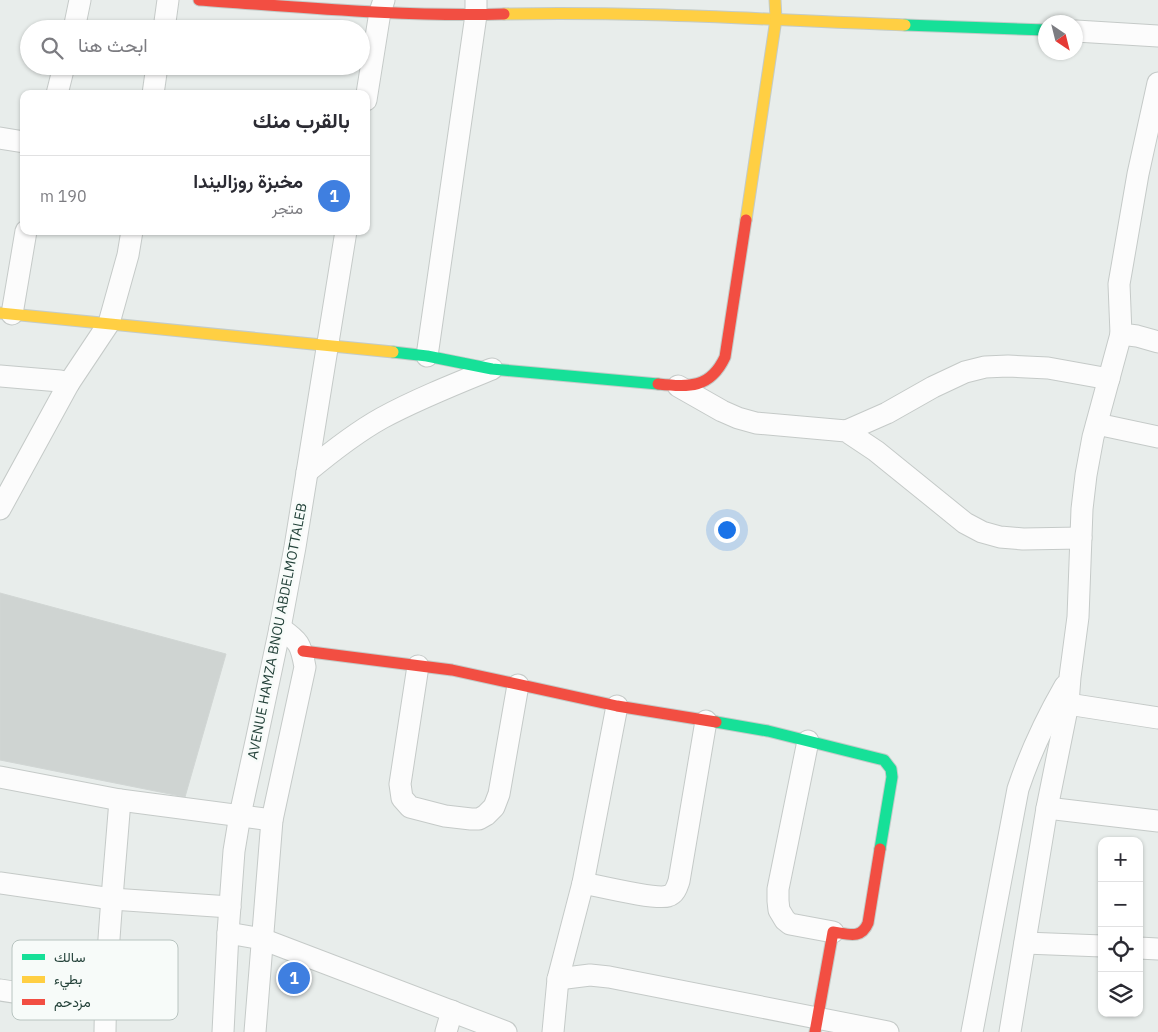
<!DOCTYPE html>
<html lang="ar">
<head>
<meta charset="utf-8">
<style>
	body { margin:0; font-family:"IBM Plex Sans",Vazirmatn,sans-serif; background:#f2f2f3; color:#2b2b33; direction:rtl }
	.controls { position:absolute; right:15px; bottom:15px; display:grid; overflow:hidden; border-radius:10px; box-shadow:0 1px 4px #0004 }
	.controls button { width:45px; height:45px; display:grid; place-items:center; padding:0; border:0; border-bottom:1px solid #e1e1e2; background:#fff; color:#2b2b33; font:25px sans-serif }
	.compass { position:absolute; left:1038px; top:15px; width:45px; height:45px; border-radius:50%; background:#fff; box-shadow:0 1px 4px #0004; rotate:145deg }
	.you { position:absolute; left:726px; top:529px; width:18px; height:18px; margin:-12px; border:4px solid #fff; border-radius:50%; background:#1a73e8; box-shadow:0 0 0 8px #1a73e833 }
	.badge { display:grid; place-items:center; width:32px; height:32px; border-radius:50%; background:#ea580c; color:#fff; font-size:16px; font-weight:700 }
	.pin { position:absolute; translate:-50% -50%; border:2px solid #fff; box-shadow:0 1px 5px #0006 }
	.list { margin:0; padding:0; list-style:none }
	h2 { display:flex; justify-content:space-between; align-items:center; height:65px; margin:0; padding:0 20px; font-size:21px }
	h2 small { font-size:16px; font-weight:400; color:#7c7c81 }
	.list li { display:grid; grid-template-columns:32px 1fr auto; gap:15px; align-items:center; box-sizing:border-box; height:80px; padding:0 20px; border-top:1px solid #e1e1e2 }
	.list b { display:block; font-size:19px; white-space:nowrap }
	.list p { margin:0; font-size:16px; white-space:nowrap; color:#7c7c81 }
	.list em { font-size:16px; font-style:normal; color:#7c7c81 }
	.icon { flex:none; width:28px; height:28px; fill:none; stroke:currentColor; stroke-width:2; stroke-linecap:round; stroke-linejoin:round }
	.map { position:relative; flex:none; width:1158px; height:1032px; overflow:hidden; direction:ltr }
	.search { position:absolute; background:#fff; box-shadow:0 1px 4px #0004; left:20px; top:20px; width:350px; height:55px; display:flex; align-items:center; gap:12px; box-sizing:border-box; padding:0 18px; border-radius:28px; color:#7c7c81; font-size:19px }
	.panel { position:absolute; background:#fff; box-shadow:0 1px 4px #0004; left:20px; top:90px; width:350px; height:145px; border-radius:10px; direction:rtl }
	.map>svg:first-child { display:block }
	.building { fill:#cfd4d2; stroke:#d1d6d4 }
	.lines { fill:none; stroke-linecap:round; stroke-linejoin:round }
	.street-casing { stroke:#c5cac8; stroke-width:23 }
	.fast-casing { stroke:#c3cbc8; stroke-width:13 }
	.slow-casing { stroke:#c3cbc8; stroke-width:13 }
	.jam-casing { stroke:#c3cbc8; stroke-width:13 }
	.street { stroke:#fcfcfc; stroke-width:21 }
	.fast { stroke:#16e098; stroke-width:11 }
	.slow { stroke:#ffcf43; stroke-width:11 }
	.jam { stroke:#f24e42; stroke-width:11 }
	.labels { text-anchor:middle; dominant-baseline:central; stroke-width:5; stroke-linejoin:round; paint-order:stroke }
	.street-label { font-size:14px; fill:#24423a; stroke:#f7fbf9 }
	.key { fill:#f7fbf9; stroke:#b8c4c0; stroke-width:1 }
	.key-label { font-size:14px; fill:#24423a }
</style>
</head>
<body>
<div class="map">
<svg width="1158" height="1032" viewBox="0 0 1158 1032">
	<rect width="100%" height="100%" fill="#e8edeb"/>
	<polygon class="building" points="0,593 226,654 185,797 0,760"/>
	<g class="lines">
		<g class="street-casing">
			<g id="street">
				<polyline points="74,29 80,0"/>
				<polyline points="164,29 168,0"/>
				<polyline points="1076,31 1158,36"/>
				<polyline points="1158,83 1138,174 1123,261 1119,284 1121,334 1137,336 1158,342"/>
				<polyline points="57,94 64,66"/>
				<polyline points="153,94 157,66"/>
				<polyline points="366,100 380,12 384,0"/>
				<polyline points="0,138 24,142"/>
				<polyline points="12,314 26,231"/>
				<polyline points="427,356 476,15 476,0"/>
				<polyline points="0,376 60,381 69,383"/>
				<polyline points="678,386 722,411 738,418 756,423 846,431 876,451 965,523 982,532 1000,537 1023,539 1081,538"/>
				<polyline points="1097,424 1158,437"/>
				<polyline points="846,431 887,413 933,387 965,372 985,367 1008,366 1048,368 1109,379"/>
				<path d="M307,472C331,452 355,433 382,418C417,399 455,384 492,369"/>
				<polyline points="0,509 69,383 109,323 128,255 132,231"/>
				<polyline points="418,666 400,784 402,798 410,807 445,816 471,819 479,819 486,815 494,807 499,794 518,685"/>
				<polyline points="1068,704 1158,718"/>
				<polyline points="808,741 778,889 778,901 779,910 785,920 790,924 833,932"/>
				<polyline points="0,777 120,800 272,820"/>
				<polyline points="1047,808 1158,821"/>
				<polyline points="0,883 112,899 230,907"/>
				<path d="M583,883C599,886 656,900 668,896C675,894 677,887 679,881L706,721"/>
				<polyline points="228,933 262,939 506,1032"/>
				<polyline points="1025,943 1102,946"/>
				<polyline points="1139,948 1158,949"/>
				<polyline points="558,979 590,975 609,977 888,1032"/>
				<polyline points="0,990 106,1006"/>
				<path d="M105,1032C106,955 114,877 120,800"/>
				<polyline points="223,1032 228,933 234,851 240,815 257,737 280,628 295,547 346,231"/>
				<path d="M255,1032L272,820L305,667C301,644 299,641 280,628"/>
				<polyline points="446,1032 452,1011"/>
				<polyline points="553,1032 558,979 583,883 617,706"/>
				<path d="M972,1032L1018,789C1030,753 1046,719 1065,686"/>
				<polyline points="1010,1032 1047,808 1068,704 1070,677 1078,617 1082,509 1086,475 1093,437 1121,334"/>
			</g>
		</g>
		<g class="fast-casing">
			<g id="fast">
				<polyline points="905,25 1046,30"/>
				<polyline points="393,352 427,356 492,369 658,384"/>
				<polyline points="716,722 768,731 884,760 891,769 892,777 880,849"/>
			</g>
		</g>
		<g class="slow-casing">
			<g id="slow">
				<path d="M504,14C638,11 772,20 905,25"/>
				<polyline points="746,220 776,19 775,0"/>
				<polyline points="0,313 393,352"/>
			</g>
		</g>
		<g class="jam-casing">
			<g id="jam">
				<path d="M199,0C300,7 402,17 504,14"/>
				<path d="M658,384C689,387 710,389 725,357L746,220"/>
				<polyline points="303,651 452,670 617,706 716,722"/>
				<path d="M815,1032L833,932C848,934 861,940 868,923L880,849"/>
			</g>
		</g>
		<use href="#street" class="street"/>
		<use href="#fast" class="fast"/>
		<use href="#slow" class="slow"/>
		<use href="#jam" class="jam"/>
	</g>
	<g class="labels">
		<g class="street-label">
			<text transform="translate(277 631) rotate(-79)">AVENUE HAMZA BNOU ABDELMOTTALEB</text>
		</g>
	</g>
	<rect x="12" y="940" width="166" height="80" rx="8" class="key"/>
	<rect x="22" y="954" width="23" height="6" fill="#16e098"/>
	<rect x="22" y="976" width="23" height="7" fill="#ffcf43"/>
	<rect x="22" y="999" width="23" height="6" fill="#f24e42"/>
	<g class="key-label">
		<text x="54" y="962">سالك</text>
		<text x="54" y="984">بطيء</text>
		<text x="54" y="1007">مزدحم</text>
	</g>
</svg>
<div class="controls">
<button>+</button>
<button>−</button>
<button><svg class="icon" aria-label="locate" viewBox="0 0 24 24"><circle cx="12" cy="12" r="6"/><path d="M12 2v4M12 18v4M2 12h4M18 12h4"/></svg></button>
<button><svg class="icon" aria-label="layers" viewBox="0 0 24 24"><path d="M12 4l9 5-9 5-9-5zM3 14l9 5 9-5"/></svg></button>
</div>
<svg class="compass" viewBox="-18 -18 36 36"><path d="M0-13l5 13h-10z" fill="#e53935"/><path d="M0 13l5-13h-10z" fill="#7c7c81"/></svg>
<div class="you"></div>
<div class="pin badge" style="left:294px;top:978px;background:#3f7fe0">1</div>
<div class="search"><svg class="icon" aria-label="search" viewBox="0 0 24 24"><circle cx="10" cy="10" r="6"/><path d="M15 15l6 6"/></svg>ابحث هنا</div>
<section class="panel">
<h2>بالقرب منك<small></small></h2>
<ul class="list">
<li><span class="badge" style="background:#3f7fe0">1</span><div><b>مخبزة روزاليندا</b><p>متجر</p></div><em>190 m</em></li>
</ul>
</section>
</div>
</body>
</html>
